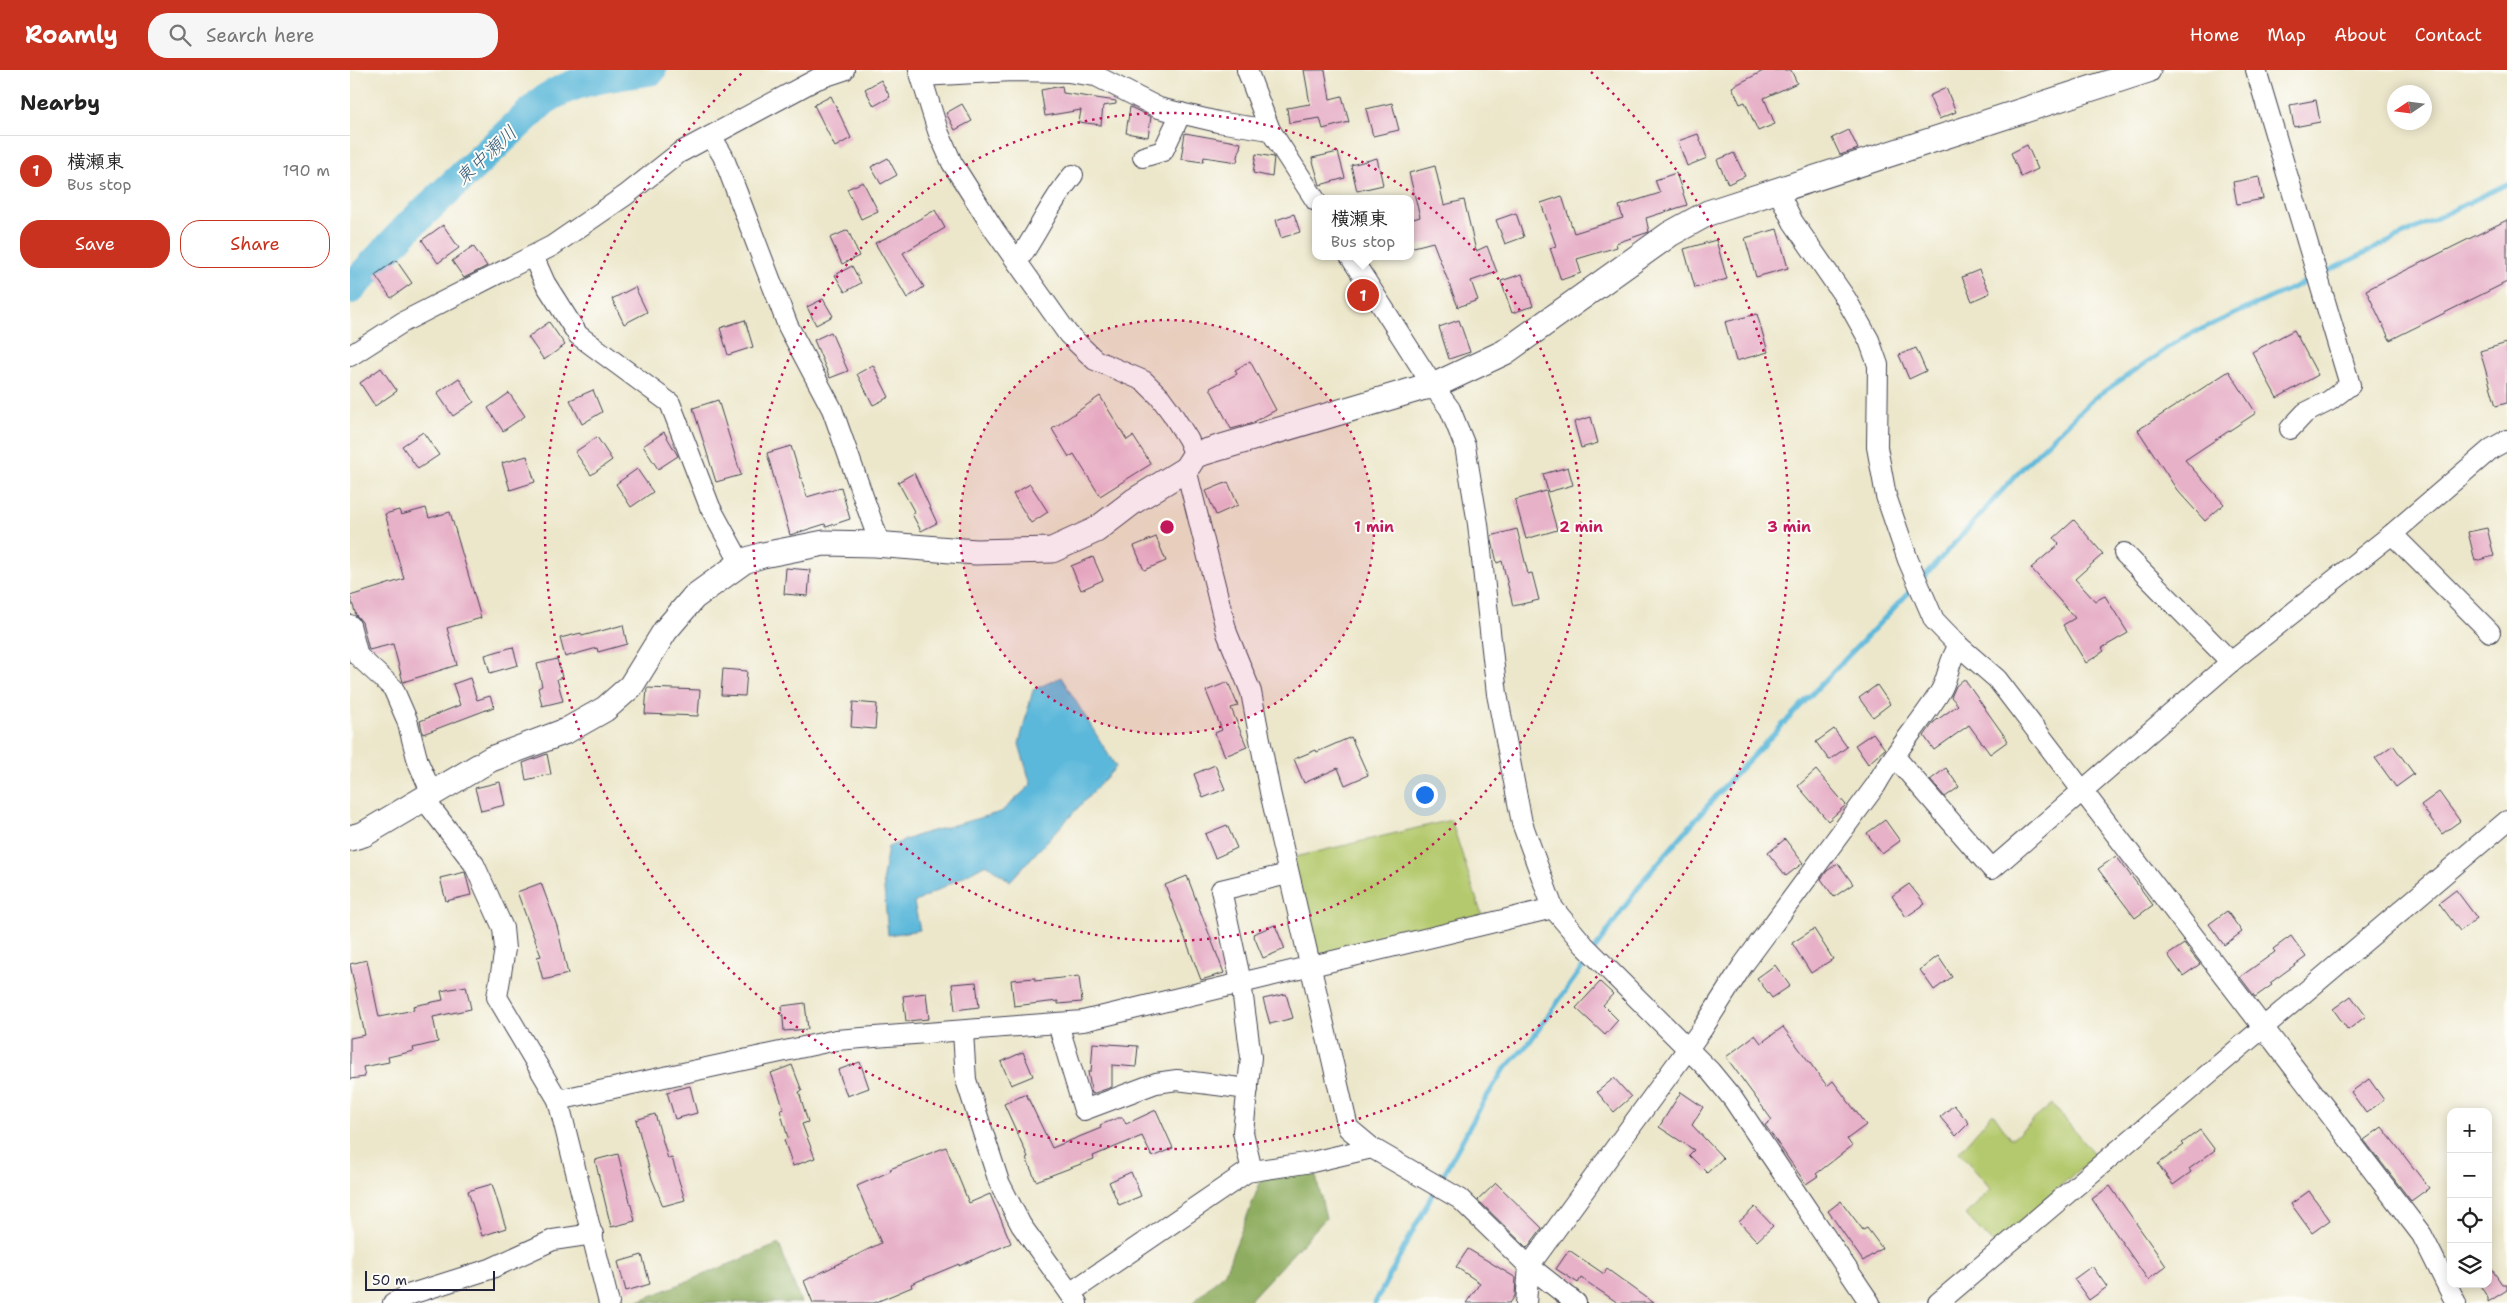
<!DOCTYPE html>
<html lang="en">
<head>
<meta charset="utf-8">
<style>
	body { margin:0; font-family:"Shantell Sans","Klee One",sans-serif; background:#f6f6f6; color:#222 }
	.controls { position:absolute; right:15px; bottom:15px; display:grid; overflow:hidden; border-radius:10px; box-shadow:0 2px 12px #0003 }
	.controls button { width:45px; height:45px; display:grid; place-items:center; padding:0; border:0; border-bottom:1px solid #e0e0e0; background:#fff; color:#222; font:25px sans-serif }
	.compass { position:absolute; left:2037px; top:15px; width:45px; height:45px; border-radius:50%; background:#fff; box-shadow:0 2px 12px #0003; rotate:257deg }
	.scale { position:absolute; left:15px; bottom:12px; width:130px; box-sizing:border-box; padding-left:5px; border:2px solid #22223b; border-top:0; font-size:14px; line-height:18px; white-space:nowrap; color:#22223b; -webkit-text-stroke:4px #fdfcf7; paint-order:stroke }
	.you { position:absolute; left:1074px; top:724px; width:18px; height:18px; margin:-12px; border:4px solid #fff; border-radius:50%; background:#1a73e8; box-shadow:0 0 0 8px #1a73e833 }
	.badge { display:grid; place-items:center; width:32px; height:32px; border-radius:50%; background:#c8321e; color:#fff; font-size:16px; font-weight:700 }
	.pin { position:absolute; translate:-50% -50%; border:2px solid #fff; box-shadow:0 1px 5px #0006 }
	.popup { position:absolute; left:962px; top:125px; width:102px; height:65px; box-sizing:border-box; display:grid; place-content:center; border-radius:10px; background:#fff; filter:drop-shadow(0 1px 4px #0005); font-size:16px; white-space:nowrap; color:#767676 }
	.popup b { font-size:19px; color:#222 }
	.popup::after { content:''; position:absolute; left:50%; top:100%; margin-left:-10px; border:10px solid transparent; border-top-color:#fff }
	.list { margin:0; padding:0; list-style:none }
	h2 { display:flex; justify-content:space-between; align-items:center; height:65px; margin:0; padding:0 20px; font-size:21px }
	h2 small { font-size:16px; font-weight:400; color:#767676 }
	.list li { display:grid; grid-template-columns:32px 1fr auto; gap:15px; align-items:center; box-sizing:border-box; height:70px; padding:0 20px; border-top:1px solid #e0e0e0 }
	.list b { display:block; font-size:19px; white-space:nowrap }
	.list p { margin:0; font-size:16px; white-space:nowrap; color:#767676 }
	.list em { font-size:16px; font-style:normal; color:#767676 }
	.actions { display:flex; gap:10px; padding:15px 20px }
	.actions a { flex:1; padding:11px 0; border:1px solid #c8321e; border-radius:20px; text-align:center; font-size:18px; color:#c8321e }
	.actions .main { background:#c8321e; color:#fff }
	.icon { flex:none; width:28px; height:28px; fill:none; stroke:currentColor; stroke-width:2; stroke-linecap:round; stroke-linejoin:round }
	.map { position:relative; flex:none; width:2157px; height:1233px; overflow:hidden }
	header { display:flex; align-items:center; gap:30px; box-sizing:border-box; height:70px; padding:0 25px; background:#c8321e; color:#fff }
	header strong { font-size:24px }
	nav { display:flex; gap:28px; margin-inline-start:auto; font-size:18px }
	.search { width:350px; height:45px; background:#f6f6f6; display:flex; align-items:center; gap:12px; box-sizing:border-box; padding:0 18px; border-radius:20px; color:#767676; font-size:19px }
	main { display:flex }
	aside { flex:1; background:#fff }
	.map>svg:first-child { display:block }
	.green { fill:#b4c96d; stroke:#6b7654 }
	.forest { fill:#8fad60; stroke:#58684e }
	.water { fill:#5cb8da; stroke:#3f6d8a }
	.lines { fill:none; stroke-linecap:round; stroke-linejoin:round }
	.stream { stroke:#5cb8da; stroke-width:5 }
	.river { stroke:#5cb8da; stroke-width:31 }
	.building { fill:#e7b1c8 }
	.minor-casing { stroke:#404051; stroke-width:22 }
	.tertiary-casing { stroke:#404051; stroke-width:27 }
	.minor { stroke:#fff; stroke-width:20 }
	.tertiary { stroke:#fff; stroke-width:25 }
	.ring { fill:none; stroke:#c2185b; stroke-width:2.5; stroke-dasharray:2.5 5 }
	.labels { text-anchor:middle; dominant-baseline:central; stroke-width:4; stroke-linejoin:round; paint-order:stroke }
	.water-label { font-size:19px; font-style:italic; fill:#395e7b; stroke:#fdfcf7 }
	.centre { fill:#c2185b; stroke:#fdfcf7; stroke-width:2.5 }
	.ring-label { font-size:15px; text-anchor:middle; font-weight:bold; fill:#c2185b; stroke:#fdfcf7; stroke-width:4; stroke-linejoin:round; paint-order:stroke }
</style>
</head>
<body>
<header>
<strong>Roamly</strong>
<div class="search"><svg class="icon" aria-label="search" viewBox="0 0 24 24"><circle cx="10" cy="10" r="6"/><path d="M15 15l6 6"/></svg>Search here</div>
<nav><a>Home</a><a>Map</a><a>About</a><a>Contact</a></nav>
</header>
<main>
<aside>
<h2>Nearby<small></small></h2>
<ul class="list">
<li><span class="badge">1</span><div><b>横瀬東</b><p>Bus stop</p></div><em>190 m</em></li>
</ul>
<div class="actions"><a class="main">Save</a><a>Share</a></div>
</aside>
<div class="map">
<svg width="2157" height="1233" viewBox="0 0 2157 1233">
	<rect width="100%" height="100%" fill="#fdfcf7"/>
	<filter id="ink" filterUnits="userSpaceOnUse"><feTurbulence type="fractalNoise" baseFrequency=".02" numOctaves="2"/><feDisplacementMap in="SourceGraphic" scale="10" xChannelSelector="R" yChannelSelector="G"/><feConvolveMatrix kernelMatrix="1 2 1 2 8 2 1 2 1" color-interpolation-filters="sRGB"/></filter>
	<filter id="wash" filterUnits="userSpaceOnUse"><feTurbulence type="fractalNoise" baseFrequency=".0096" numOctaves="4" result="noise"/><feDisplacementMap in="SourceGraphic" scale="20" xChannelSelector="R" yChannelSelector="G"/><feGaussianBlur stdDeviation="1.12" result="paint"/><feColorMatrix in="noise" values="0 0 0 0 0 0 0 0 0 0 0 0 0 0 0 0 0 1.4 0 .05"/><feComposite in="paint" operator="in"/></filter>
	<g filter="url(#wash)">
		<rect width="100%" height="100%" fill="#ece7cb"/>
		<g class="green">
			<polygon points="1101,750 1134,852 973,887 964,883 941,788"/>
			<polygon points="1702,1034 1745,1085 1644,1175 1616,1145 1641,1119 1609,1082 1643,1043 1661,1069"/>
		</g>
		<g class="forest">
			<polygon points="964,1098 976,1148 897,1233 842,1233 875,1202 912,1108"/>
			<polygon points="429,1174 451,1233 286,1232"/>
		</g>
		<polygon class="water" points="711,607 766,697 660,811 636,794 564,833 570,860 538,865 533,807 538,777 568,765 651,742 681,715 669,674 683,620"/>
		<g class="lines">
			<g class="stream">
				<polyline points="1972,204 2157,114"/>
				<polyline points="1572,509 1677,393 1743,329 1834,267 1964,208"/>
				<polyline points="1245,879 1295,808 1379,711 1564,517"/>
				<polyline points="1090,1111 1131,1036 1152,1002 1179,973 1240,886"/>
				<polyline points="1025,1233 1085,1119"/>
			</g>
			<path class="river" d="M0,219L61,154L194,30C228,8 262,6 301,0"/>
		</g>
		<g id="blocks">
			<g class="building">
				<polygon points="954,0 975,0 980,29 992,26 999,52 973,59 970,48 939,53 937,38 960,34"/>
				<polygon points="1415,0 1441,0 1447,13 1414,28 1425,54 1408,61 1395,32 1390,34 1382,17"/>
				<polygon points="531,10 540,27 524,36 515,19"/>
				<polygon points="712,16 713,23 766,31 766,34 753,36 751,55 729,52 731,40 695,46 691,20"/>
				<polygon points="1596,18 1606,42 1589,49 1579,26"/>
				<polygon points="481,26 501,68 485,77 464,35"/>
				<polygon points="1966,30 1970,52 1944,57 1940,35"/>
				<polygon points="1042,33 1049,60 1023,66 1016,39"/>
				<polygon points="612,34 622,51 605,60 596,43"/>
				<polygon points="780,37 801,47 798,67 776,63"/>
				<polygon points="1499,60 1508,79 1490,85 1482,68"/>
				<polygon points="835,63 891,73 887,92 854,87 853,92 831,89"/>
				<polygon points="1348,64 1357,88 1337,96 1328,71"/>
				<polygon points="1677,75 1688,99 1671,107 1661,83"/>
				<polygon points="988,82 995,108 970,115 962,88"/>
				<polygon points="1384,83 1395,106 1378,114 1367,90"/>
				<polygon points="906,84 924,87 922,107 903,103"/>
				<polygon points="538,88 547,105 531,114 521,97"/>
				<polygon points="1027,88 1033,115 1007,121 1001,95"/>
				<polygon points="1085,96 1094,135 1114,130 1126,181 1137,176 1147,202 1121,211 1128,230 1108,237 1083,172 1060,178 1060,150 1070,147 1059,103"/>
				<polygon points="1326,103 1337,135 1296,148 1299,162 1266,173 1267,177 1227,189 1231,203 1211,210 1200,178 1206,176 1191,133 1212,126 1224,163 1273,148 1269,136 1310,123 1305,110"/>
				<polygon points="1909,107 1913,129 1887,134 1883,112"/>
				<polygon points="513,112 528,141 511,149 497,119"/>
				<polygon points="585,140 595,158 553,183 574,217 557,228 525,173 542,165"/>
				<polygon points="1166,143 1174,167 1155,174 1146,150"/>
				<polygon points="944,144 950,162 931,168 926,150"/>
				<polygon points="2157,150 2157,212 2040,270 2016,220"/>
				<polygon points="93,155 109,178 88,193 72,170"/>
				<polygon points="1427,159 1438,198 1406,207 1395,168"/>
				<polygon points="498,160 509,186 492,194 480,168"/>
				<polygon points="1366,170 1377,209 1345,218 1334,179"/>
				<polygon points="123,176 137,196 114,208 102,191"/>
				<polygon points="46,190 62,213 41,228 25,205"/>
				<polygon points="502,196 511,213 495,222 485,205"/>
				<polygon points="1629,200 1640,223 1622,231 1612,207"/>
				<polygon points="1172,204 1183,236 1162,243 1151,211"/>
				<polygon points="285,217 297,242 274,254 262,229"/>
				<polygon points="473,229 483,246 466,255 457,237"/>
				<polygon points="1407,244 1418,282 1386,291 1375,252"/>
				<polygon points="395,250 403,277 378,285 370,258"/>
				<polygon points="1109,250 1120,282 1099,289 1089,257"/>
				<polygon points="199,252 215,275 194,290 178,267"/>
				<polygon points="1944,260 1968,305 1927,328 1902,282"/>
				<polygon points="481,262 498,301 480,308 464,270"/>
				<polygon points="2157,273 2157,333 2146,336 2130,281"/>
				<polygon points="1566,278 1576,301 1559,309 1549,285"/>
				<polygon points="900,291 926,340 900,354 881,359 860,318 887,304 885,300"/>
				<polygon points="523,295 539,327 523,335 507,304"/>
				<polygon points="31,298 47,321 25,336 10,313"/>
				<polygon points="1879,301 1906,343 1835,390 1874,434 1855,451 1827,420 1788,360"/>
				<polygon points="109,308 124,332 103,346 87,323"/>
				<polygon points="243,320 252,342 232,354 220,330"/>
				<polygon points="159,323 175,346 153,361 138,338"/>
				<polygon points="750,326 777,370 783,366 801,394 750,426 724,384 719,387 702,359"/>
				<polygon points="368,330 391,405 366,412 343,338"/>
				<polygon points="1241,347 1248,373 1231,378 1224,352"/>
				<polygon points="73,362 89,385 68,399 52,376"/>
				<polygon points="314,362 328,386 308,399 293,376"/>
				<polygon points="247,367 262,390 241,405 225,382"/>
				<polygon points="441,376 457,427 491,417 500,449 476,457 475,454 440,465 417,383"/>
				<polygon points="177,386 185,412 160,420 152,393"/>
				<polygon points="1218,397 1223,415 1198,422 1193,404"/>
				<polygon points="287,399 303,422 281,437 266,414"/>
				<polygon points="564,403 587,453 571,461 562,444 565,443 548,412"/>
				<polygon points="878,412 888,435 866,445 856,421"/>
				<polygon points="680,414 698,442 681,453 663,424"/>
				<polygon points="1196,421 1207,460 1176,469 1165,430"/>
				<polygon points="76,438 79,448 100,442 131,548 97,558 107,595 53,612 43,574 19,580 12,552 6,545 0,526 54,509 35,444 49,440 51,445"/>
				<polygon points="1724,450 1753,484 1725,509 1745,531 1755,526 1778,563 1752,578 1754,581 1736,593 1713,555 1725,548 1681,498 1709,474 1704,468"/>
				<polygon points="2137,458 2144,486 2125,491 2118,462"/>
				<polygon points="1167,459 1178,504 1182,503 1189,530 1163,536 1152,491 1147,493 1141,466"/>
				<polygon points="806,467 816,491 794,500 784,476"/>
				<polygon points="743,487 753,510 731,520 721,496"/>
				<polygon points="436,498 460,500 458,526 434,524"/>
				<polygon points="273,555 277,574 248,582 247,578 215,587 210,568 231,563 232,566"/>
				<polygon points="163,577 168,595 140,603 135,585"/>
				<polygon points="207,589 212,607 207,609 213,631 192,636 188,618 192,616 187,594"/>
				<polygon points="373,599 397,601 395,626 371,625"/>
				<polygon points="120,608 127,630 140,626 144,637 73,664 70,651 110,635 103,614"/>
				<polygon points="1614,609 1658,671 1640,684 1619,655 1584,680 1574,666 1584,652 1608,635 1601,627 1606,616"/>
				<polygon points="878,612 888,636 881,638 897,677 875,686 865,663 872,660 856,621"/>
				<polygon points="1527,615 1540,634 1523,647 1509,628"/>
				<polygon points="297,618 350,620 348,646 295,644"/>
				<polygon points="503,632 527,634 525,659 501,657"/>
				<polygon points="1484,659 1497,677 1479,690 1466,672"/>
				<polygon points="1523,663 1535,679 1518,694 1505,675"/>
				<polygon points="1001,667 1018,705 995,715 988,698 954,713 944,689 966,680 967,682"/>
				<polygon points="2043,675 2064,704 2046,717 2025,688"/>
				<polygon points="197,684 201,704 176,710 173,693"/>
				<polygon points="865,695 875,719 853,728 844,704"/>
				<polygon points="1596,698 1609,717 1595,727 1580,710"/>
				<polygon points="1466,700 1496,735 1478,751 1448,716"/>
				<polygon points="150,712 155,735 131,741 125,718"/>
				<polygon points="2089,722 2110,751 2092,764 2071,735"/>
				<polygon points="1535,750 1550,771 1532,784 1517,763"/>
				<polygon points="877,755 887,778 865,788 855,764"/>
				<polygon points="1435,769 1453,793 1436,806 1418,783"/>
				<polygon points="1766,786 1803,835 1785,848 1748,799"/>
				<polygon points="1488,793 1503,814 1484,827 1471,809 1477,801"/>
				<polygon points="115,802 121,825 96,831 90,808"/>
				<polygon points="837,806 874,903 851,910 815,815"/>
				<polygon points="191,813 207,856 218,904 193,910 187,887 191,886 167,822"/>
				<polygon points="1559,814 1575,834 1556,847 1542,826"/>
				<polygon points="2106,820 2127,848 2110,861 2089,833"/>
				<polygon points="1877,841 1892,862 1874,875 1859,854"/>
				<polygon points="925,855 935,879 913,888 903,864"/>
				<polygon points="1464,859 1483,889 1461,903 1442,873"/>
				<polygon points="1941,866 1956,887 1920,913 1922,915 1905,927 1890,907 1925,882 1923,879"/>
				<polygon points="1834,874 1850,894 1833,906 1818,885"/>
				<polygon points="1588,886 1602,907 1584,920 1570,900"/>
				<polygon points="17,890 29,947 64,940 63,936 93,930 91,921 116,916 121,939 83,947 88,972 63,978 64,981 38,987 39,992 13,997 15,1007 0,1009 0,968 15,965 0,894"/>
				<polygon points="1425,895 1440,916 1422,928 1407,908"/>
				<polygon points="729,906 732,932 708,934 708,931 664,936 661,910 685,908 685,911"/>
				<polygon points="626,912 629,937 605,940 602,914"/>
				<polygon points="1250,912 1263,924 1253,935 1268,950 1255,965 1226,938"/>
				<polygon points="576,923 579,949 556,951 553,926"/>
				<polygon points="936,924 943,948 920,954 913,929"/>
				<polygon points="2001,926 2016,946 1998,960 1983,939"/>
				<polygon points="455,933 458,959 434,961 432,936"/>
				<polygon points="1433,957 1477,1016 1483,1011 1516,1055 1497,1069 1502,1076 1466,1104 1468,1106 1456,1114 1415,1055 1422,1050 1376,987 1405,965 1411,973"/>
				<polygon points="743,973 788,976 786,997 762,995 762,1017 742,1024 738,1002 741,1002"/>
				<polygon points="673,982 683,1006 661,1015 651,992"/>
				<polygon points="510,992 519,1018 497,1026 488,1000"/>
				<polygon points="442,995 452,1021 449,1022 458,1052 452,1054 465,1088 443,1096 434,1070 438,1068 430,1040 434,1039 421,1003"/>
				<polygon points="1264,1008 1281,1027 1264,1042 1247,1022"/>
				<polygon points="2019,1009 2034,1030 2016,1043 2001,1022"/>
				<polygon points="340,1016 347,1043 325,1049 317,1022"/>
				<polygon points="1331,1022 1353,1037 1342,1055 1373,1088 1357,1103 1339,1085 1344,1080 1309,1057"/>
				<polygon points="676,1024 702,1078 751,1058 750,1055 768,1048 773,1048 776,1054 806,1040 823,1078 802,1087 792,1066 743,1086 744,1089 686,1111 676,1088 678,1087 654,1034"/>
				<polygon points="1604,1035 1619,1053 1606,1066 1590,1047"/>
				<polygon points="305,1044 318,1089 322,1088 335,1130 313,1136 302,1109 286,1050"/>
				<polygon points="2032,1057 2079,1118 2061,1131 2014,1070"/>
				<polygon points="1850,1060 1865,1080 1839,1099 1841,1102 1823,1115 1808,1094 1834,1075 1832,1073"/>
				<polygon points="596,1077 619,1133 640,1124 661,1173 609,1196 609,1194 561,1214 562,1217 524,1233 463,1233 454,1211 531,1173 507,1116 541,1101 540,1099"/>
				<polygon points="268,1084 285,1151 261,1157 245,1090"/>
				<polygon points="781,1102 791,1126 769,1135 759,1112"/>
				<polygon points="1146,1113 1192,1158 1177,1178 1128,1130"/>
				<polygon points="142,1114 156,1158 132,1166 118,1121"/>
				<polygon points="1760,1116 1816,1196 1798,1210 1742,1129"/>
				<polygon points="1959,1121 1980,1150 1962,1163 1941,1134"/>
				<polygon points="1491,1131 1513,1160 1517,1158 1532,1178 1513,1191 1478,1141"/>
				<polygon points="1405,1137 1423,1156 1407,1171 1389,1152"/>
				<polygon points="1118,1179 1166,1208 1165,1226 1160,1233 1116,1233 1130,1213 1106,1197"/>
				<polygon points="1219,1180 1254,1204 1257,1199 1304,1233 1268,1233 1231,1208 1228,1213 1206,1199"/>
				<polygon points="292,1185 300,1214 276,1221 268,1192"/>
				<polygon points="2138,1194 2152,1214 2157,1214 2157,1220 2138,1232 2138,1228 2129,1214 2138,1214"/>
				<polygon points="1742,1196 1757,1217 1739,1230 1724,1209"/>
			</g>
		</g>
	</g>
	<g filter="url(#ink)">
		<use href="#blocks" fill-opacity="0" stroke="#404051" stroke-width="1"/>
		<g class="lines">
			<g class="minor-casing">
				<g id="minor">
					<polyline points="569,0 588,61 602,93 645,161 718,264 745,290 794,311 810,327 821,342 838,369 845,385"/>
					<polyline points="897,0 920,60 966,131"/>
					<polyline points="1906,0 2000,315 1979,331 1955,343 1940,359"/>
					<polyline points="572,6 662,1 719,2 746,6 809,38 868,52 920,60"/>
					<polyline points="361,66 373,86 438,256 482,339 526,463 525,474"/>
					<polyline points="793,87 813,81 831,43"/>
					<polyline points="1427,119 1443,152 1496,229 1519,270 1528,295 1527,377 1536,426 1558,490 1584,550 1609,576 1647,609 2072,1165 2106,1233"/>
					<polyline points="183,186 195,213 228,265 320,333 360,437 391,494"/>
					<polyline points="1000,186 1083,316 1100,339 1115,376 1128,454 1147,624 1172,753 1203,838 1234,875 1360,1001 1383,1029 1520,1233"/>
					<path d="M667,192C688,163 700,132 723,105"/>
					<polyline points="0,286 53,252 202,176 276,125 329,83 467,9 494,0"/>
					<polyline points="836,399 877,563 901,622 920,722 998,1058 1022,1078 1110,1129 1179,1196 1226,1233"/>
					<polyline points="2042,464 2140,562"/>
					<polyline points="1774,483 1881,592"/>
					<polyline points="0,555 8,586 43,618 57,650 68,692 82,724"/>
					<polyline points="1545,687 1642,799 1881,592 2042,464 2141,379 2157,370"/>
					<polyline points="74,729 124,794 153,858 155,879 147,927 208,1030 259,1233"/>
					<polyline points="708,954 734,1040 806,1013 827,1010 898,1019"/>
					<polyline points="613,962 616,1010 649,1112 671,1155 727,1233"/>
					<polyline points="208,1030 486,970 733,951 1203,838"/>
					<polyline points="902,1101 893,1062 901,987 891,912 871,820 938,804"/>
					<polyline points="720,1223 897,1102 962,1092 1022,1078"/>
					<polyline points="43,1233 61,1224 140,1199 203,1170 243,1164"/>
					<path d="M1176,1233L1179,1196L1353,958L1393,895L1526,715C1544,682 1570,654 1590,622C1599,608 1598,590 1609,576"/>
					<polyline points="1588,1233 2157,751"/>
				</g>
			</g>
			<g class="tertiary-casing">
				<polyline id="tertiary" points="0,768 14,764 141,689 216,661 255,639 281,616 315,561 344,527 394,491 413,485 474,473 525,474 626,482 702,480 746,460 784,431 836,399 845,385 1071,318 1083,316 1155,282 1320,164 1358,143 1798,0"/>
			</g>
			<use href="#minor" class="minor"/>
			<use href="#tertiary" class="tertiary"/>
		</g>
	</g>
	<circle cx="817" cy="457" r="207" fill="#c2185b" fill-opacity=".12"/>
	<g class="ring">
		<circle cx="817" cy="457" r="207"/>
		<circle cx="817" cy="457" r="414"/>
		<path d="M1241 2A622 622 0 1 1 393 2"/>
	</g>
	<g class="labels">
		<g class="water-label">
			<text transform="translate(136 85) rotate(-43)">東中瀬川</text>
		</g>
	</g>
	<circle cx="817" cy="457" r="8" class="centre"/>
	<g class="ring-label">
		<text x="1024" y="462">1 min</text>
		<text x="1231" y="462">2 min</text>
		<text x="1439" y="462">3 min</text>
	</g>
</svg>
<div class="controls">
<button>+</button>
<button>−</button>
<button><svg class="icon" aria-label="locate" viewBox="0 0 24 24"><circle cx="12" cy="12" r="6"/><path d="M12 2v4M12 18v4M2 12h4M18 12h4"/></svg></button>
<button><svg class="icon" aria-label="layers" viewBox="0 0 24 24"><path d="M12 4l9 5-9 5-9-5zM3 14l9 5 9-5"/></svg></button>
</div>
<svg class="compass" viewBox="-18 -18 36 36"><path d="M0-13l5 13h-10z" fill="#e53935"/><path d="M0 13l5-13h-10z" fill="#767676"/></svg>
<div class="scale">50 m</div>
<div class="you"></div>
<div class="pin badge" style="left:1013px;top:225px">1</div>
<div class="popup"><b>横瀬東</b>Bus stop</div>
</div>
</main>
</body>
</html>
